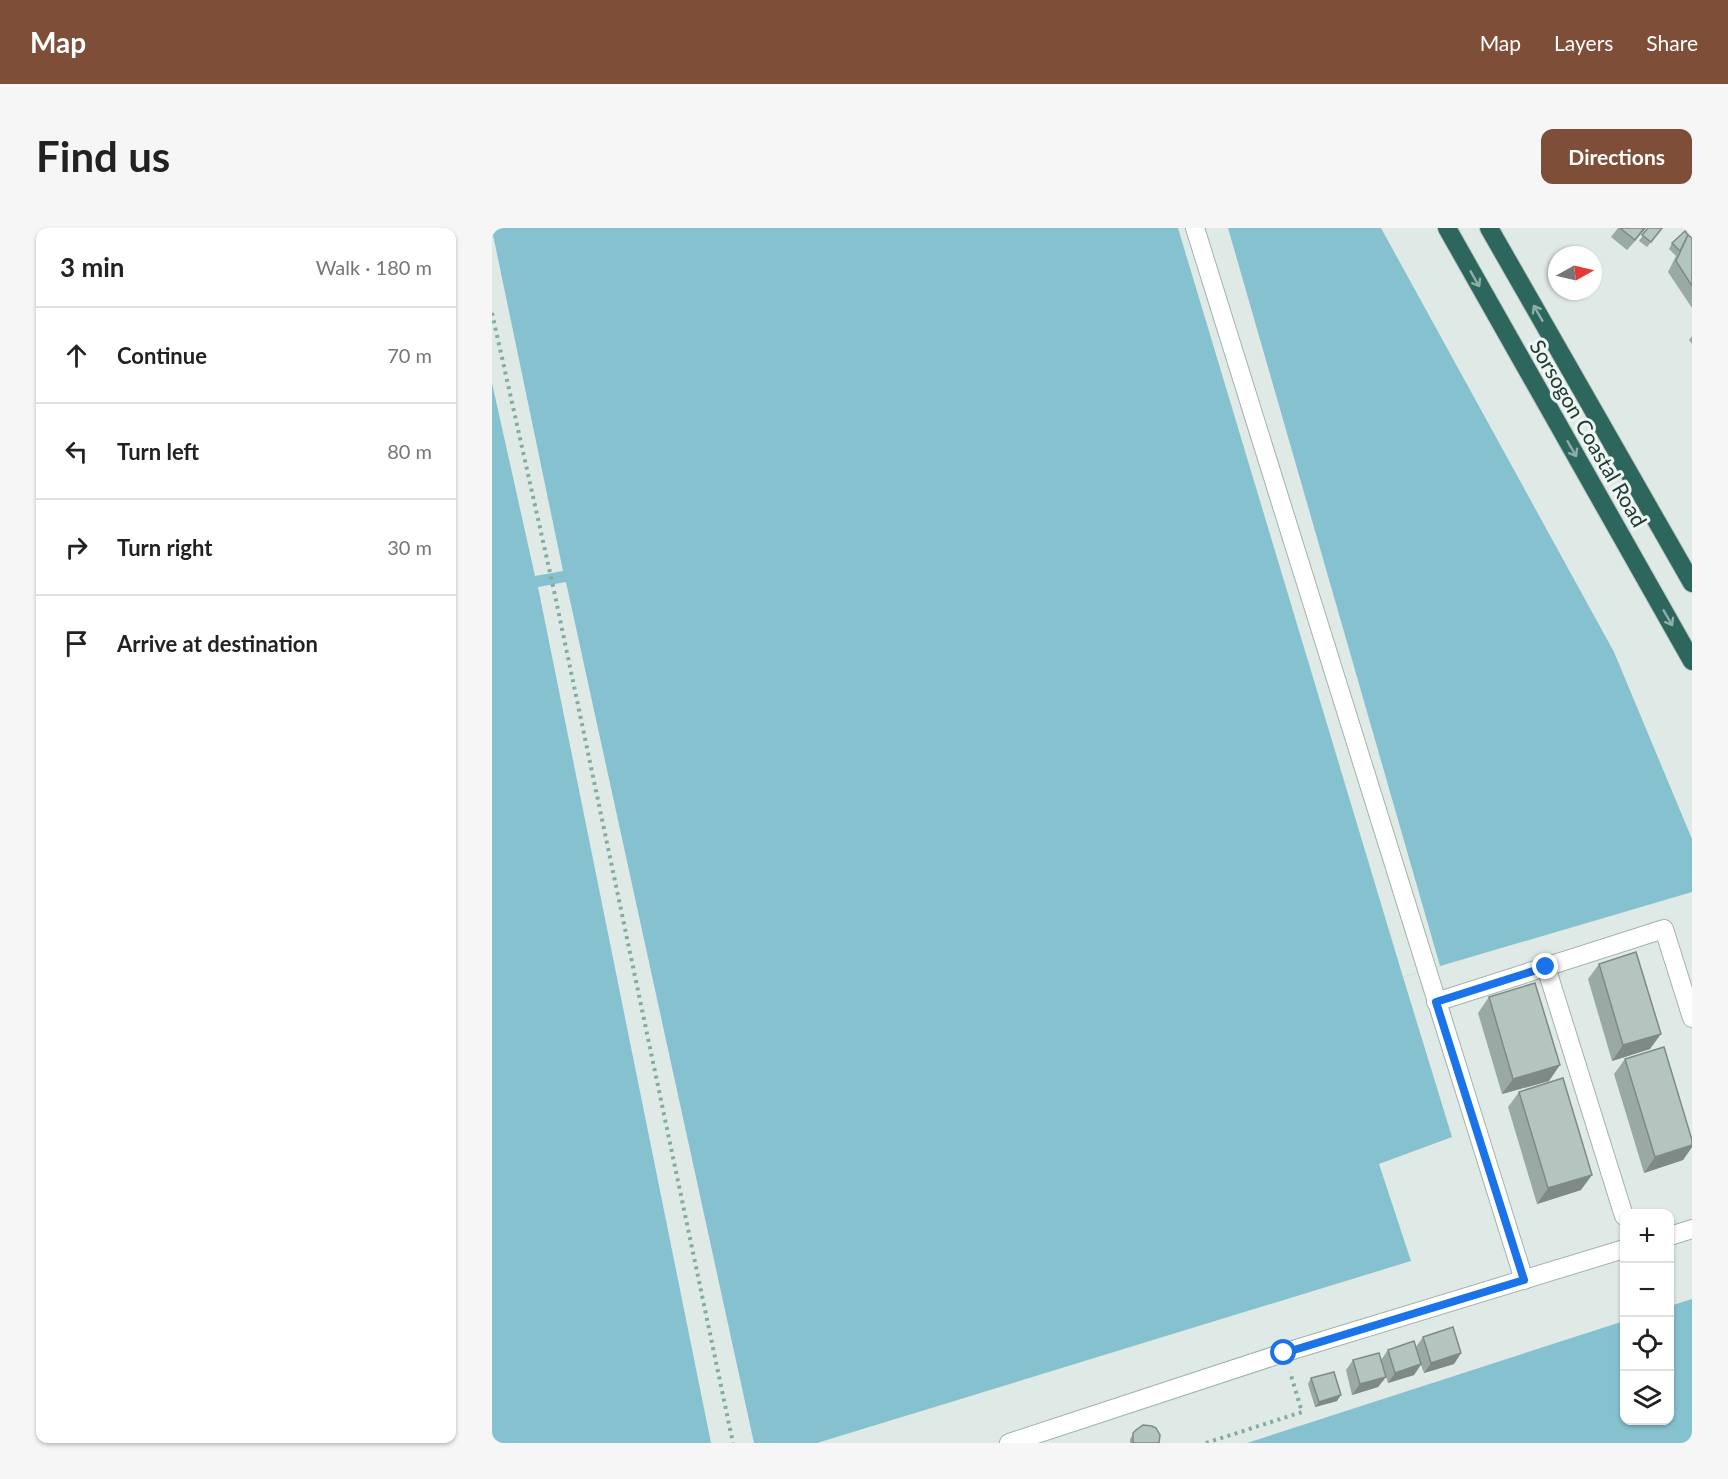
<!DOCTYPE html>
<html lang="en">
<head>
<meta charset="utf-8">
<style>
	body { margin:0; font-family:Lato,sans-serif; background:#f6f6f6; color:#222 }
	.controls { position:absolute; right:18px; bottom:18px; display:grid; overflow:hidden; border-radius:12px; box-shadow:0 2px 4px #0004 }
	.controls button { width:54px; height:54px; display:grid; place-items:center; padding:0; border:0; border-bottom:2px solid #e0e0e0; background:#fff; color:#222; font:30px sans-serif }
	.compass { position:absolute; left:1056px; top:18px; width:54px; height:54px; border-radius:50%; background:#fff; box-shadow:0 2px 4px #0004; rotate:82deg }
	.stop { position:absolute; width:18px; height:18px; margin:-14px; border:4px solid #1a73e8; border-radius:50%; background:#fff }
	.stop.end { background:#1a73e8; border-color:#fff; box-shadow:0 2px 6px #0008 }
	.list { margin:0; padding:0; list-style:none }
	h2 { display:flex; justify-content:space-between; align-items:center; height:78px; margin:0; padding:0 24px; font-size:26px }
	h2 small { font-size:20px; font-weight:400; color:#767676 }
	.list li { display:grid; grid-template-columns:39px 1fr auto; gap:18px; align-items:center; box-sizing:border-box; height:96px; padding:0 24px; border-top:2px solid #e0e0e0 }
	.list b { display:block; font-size:22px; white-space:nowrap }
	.list em { font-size:20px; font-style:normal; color:#767676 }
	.icon { flex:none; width:33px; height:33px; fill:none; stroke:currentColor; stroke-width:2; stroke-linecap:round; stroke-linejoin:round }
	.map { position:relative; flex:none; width:1200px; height:1215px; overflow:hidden; border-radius:12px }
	header { display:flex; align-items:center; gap:36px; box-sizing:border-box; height:84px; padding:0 30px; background:#7f4e39; color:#fff }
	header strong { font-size:28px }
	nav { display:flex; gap:33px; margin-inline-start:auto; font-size:21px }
	.intro { display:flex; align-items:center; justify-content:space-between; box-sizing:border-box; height:144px; padding:0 36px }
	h1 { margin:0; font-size:42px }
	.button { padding:15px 27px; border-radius:12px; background:#7f4e39; color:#fff; font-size:21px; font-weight:700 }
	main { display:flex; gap:36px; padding:0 36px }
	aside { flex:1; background:#fff; border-radius:12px; box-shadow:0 2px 4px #0004 }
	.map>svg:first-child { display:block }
	.water { fill:#86c1d0 }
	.pier { fill:#dfeae6 }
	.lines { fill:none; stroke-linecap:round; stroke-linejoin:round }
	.minor-casing { stroke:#a2b2ad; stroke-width:20 }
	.highway-casing { stroke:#bcc4c2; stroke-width:20 }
	.path { stroke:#7faea1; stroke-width:4; stroke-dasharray:3 4.5; stroke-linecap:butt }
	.minor { stroke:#fff; stroke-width:18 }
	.highway { stroke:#2c665c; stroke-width:18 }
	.wall { fill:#9ba9a4 }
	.shaded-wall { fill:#7e8a86 }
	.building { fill:#b4c5bf; stroke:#7e8a86; stroke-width:1.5 }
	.oneway { stroke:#8eaea8 }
	.route { stroke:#1a73e8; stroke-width:8 }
	.labels { text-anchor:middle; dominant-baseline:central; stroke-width:6; stroke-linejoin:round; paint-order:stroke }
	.street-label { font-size:21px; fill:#203a34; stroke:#eff7f3 }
</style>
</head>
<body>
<header>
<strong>Map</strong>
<nav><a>Map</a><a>Layers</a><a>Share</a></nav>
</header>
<div class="intro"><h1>Find us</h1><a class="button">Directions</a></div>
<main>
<aside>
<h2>3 min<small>Walk · 180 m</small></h2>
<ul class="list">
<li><svg class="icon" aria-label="ahead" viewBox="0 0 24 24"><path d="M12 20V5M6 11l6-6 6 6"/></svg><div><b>Continue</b></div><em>70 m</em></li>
<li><svg class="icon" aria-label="left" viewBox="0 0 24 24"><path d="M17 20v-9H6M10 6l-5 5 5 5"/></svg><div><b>Turn left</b></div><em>80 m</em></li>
<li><svg class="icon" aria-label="right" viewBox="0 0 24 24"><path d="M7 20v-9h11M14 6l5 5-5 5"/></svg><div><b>Turn right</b></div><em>30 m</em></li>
<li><svg class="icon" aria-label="arrive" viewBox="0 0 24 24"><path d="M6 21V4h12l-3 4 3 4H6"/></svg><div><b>Arrive at destination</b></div></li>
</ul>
</aside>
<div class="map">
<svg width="1200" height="1215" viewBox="0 0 1200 1215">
	<rect width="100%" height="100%" fill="#dfeae6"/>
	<g class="water">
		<polygon points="0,0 889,0 1122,424 1200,611 1200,664 911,749 960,909 887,936 919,1033 325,1215 0,1215"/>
		<polygon points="1200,1071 1200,1215 755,1215 1132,1093 1132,1192 1178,1192 1178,1078"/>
	</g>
	<g class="pier">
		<polygon points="686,0 736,0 948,738 911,749"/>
		<polygon points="0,2 71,343 43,348 0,155"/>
		<polygon points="74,354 262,1215 219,1215 46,359"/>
	</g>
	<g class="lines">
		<g class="minor-casing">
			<g id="minor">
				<polyline points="703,0 1032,1052"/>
				<polyline points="1054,739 1132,988"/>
				<polyline points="944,774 1172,701 1200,790"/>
				<polyline points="1178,1008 1200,1001"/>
				<polyline points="517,1215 791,1125 1132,1021"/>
			</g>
		</g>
		<g class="highway-casing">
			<g id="highway">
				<polyline points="955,0 1200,433"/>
				<polyline points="997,0 1200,355"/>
			</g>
		</g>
		<g class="path">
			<polyline points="0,85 61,358 241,1215"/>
			<polyline points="714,1215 810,1184 798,1144"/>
		</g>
		<use href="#minor" class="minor"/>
		<use href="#highway" class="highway"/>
	</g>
	<g class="wall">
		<polygon points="1126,0 1154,0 1135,22 1119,9"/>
		<polygon points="1156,0 1171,0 1155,19 1147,13"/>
		<polygon points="1196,7 1200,10 1200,80 1176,44 1184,28 1177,21 1180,15"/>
		<polygon points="1200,108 1200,116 1197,112"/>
		<polygon points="1107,736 1158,821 1120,833 1096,751"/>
		<polygon points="997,769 1057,853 1010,866 986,785"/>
		<polygon points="1133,831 1200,912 1200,919 1191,932 1152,945 1122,846"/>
		<polygon points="1027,864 1089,962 1045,976 1016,879"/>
		<polygon points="931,1109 969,1125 962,1136 932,1145 929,1137 922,1147 896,1155 889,1134 894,1149 886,1159 860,1167 854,1142 861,1132 889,1132 896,1122 924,1119"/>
		<polygon points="819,1150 845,1173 823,1179 816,1156"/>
		<polygon points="644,1202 667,1215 638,1215 638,1211"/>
	</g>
	<g class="shaded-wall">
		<polygon points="1152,0 1154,0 1135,22 1143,12"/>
		<polygon points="1169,806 1158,821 1120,833 1131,817"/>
		<polygon points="1068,837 1057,853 1010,866 1021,851"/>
		<polygon points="1200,917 1200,919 1191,932 1152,945 1163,929"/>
		<polygon points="1100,947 1089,962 1045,976 1056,960"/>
		<polygon points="969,1125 962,1136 932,1145 939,1135"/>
		<polygon points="929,1136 922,1147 896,1155 903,1145"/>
		<polygon points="894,1149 886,1159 860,1167 868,1156"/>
		<polygon points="849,1167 845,1173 823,1179 827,1174"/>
	</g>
	<g class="building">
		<polygon points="1128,0 1152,0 1143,12"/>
		<polygon points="1156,0 1170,0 1159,14 1150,7"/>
		<polygon points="1193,3 1196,7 1188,23 1180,15"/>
		<polygon points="1196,7 1200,10 1200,58 1184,33"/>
		<polygon points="1144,724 1169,806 1131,817 1107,736"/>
		<polygon points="1043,755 1068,837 1021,851 997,769"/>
		<polygon points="1172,819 1200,912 1200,917 1163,929 1133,831"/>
		<polygon points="1071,850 1100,947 1056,960 1027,864"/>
		<polygon points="961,1099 969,1125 939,1135 931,1109"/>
		<polygon points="922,1113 929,1136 903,1145 896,1122"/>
		<polygon points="887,1125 894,1149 868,1156 861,1132"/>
		<polygon points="842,1144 849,1167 827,1174 819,1150"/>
		<polygon points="651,1197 660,1198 664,1200 668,1207 667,1215 641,1215 641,1205 644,1202"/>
	</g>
	<defs><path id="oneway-shaft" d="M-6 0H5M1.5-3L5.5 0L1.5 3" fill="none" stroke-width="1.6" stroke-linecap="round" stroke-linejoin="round" transform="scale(1.5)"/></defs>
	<g class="oneway">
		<use href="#oneway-shaft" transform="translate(983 51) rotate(60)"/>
		<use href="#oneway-shaft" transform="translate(1046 85) rotate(-120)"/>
		<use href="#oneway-shaft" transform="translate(1080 221) rotate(60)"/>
		<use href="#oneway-shaft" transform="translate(1176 390) rotate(60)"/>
	</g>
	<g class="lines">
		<polyline class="route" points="792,1125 1032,1052 944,774 1054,739"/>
	</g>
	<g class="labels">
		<g class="street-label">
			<text transform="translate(1097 205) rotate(60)">Sorsogon Coastal Road</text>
		</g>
	</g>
</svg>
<div class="controls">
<button>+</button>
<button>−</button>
<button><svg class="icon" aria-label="locate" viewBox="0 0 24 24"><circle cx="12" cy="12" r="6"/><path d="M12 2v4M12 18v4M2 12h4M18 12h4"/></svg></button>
<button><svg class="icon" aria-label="layers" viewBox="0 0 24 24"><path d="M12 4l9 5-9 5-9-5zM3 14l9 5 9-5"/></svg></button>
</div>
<svg class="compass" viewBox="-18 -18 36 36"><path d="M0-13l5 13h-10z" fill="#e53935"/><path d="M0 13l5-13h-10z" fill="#767676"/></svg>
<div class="stop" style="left:792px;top:1125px"></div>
<div class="stop end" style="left:1054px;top:739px"></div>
</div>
</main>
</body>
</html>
